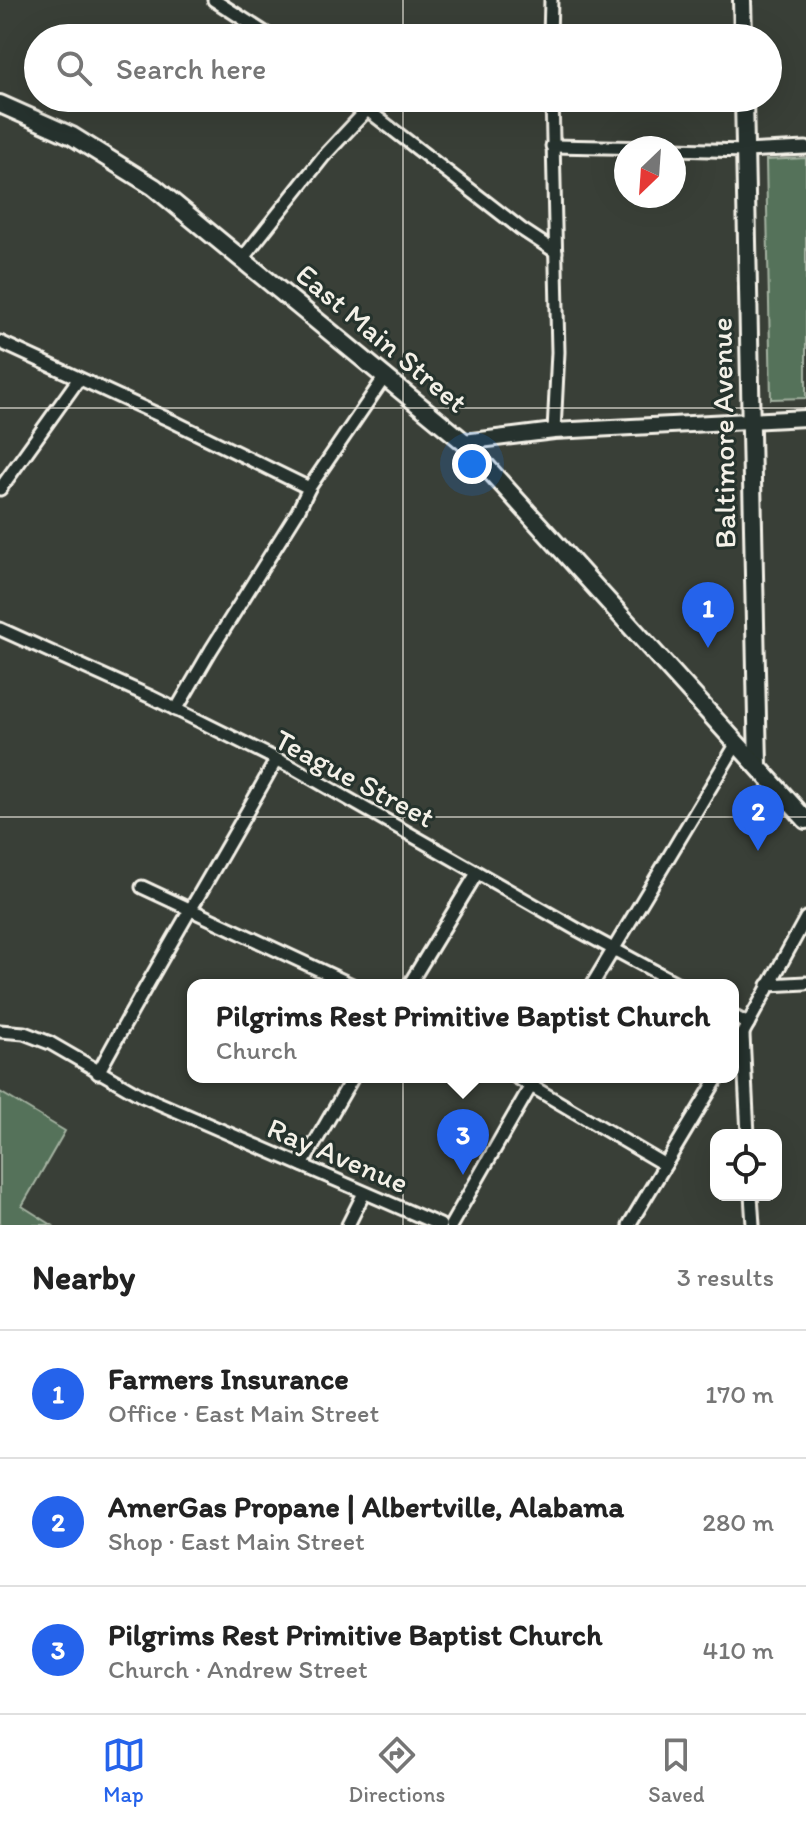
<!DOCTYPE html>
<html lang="en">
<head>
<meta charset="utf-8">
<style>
	body { margin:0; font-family:Itim,sans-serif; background:#f6f6f6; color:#222 }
	.controls { position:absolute; right:24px; bottom:24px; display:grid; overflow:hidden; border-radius:16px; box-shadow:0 8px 32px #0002 }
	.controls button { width:72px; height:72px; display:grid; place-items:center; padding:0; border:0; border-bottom:2px solid #e0e0e0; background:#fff; color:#222; font:40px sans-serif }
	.compass { position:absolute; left:614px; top:136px; width:72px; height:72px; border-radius:50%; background:#fff; box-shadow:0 8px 32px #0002; rotate:205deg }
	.you { position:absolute; left:472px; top:464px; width:28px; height:28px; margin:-20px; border:6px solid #fff; border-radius:50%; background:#1a73e8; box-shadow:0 0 0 12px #1a73e833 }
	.badge { display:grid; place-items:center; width:52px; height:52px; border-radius:50%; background:#2563eb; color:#fff; font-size:26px; font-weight:700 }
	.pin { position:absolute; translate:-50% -66px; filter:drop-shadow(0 2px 4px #0008) }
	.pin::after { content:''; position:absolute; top:42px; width:28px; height:24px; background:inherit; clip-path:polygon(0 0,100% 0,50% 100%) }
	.popup { position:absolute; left:187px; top:979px; width:552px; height:104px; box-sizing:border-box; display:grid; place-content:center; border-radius:16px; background:#fff; filter:drop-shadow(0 2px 6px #0005); font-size:26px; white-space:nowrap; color:#767676 }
	.popup b { font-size:30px; color:#222 }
	.popup::after { content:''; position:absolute; left:50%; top:100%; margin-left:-16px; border:16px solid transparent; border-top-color:#fff }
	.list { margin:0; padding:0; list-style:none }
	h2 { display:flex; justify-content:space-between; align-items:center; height:104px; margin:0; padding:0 32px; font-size:34px }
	h2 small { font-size:26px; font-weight:400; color:#767676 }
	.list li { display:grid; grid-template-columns:52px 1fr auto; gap:24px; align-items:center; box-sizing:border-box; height:128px; padding:0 32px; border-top:2px solid #e0e0e0 }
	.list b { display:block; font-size:30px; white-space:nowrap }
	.list p { margin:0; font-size:26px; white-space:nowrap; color:#767676 }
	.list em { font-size:26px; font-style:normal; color:#767676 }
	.icon { flex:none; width:44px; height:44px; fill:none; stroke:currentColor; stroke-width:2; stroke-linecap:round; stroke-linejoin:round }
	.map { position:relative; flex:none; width:806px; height:1225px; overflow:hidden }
	.search { position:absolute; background:#fff; box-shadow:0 8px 32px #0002; left:24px; right:24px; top:24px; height:88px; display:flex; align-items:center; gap:20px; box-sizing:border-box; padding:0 28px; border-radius:44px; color:#767676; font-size:30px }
	.sheet { height:488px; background:#fff }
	nav { display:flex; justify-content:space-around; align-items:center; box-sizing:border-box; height:112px; border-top:2px solid #e0e0e0; background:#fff; font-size:22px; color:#767676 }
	nav a { display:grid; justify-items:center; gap:4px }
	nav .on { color:#2563eb }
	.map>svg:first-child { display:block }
	.green { fill:#55725a; stroke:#a4b2a1; stroke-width:2 }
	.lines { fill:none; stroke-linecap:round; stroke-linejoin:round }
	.minor-casing { stroke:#f4f1e8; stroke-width:17 }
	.tertiary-casing { stroke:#f4f1e8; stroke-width:20 }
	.secondary-casing { stroke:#f4f1e8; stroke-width:22 }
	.minor { stroke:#26332d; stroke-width:11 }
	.tertiary { stroke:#26332d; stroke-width:14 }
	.secondary { stroke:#26332d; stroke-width:16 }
	.grid { fill:none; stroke:#f4f1e8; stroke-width:2; stroke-opacity:0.55 }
	.labels { text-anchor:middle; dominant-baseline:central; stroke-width:6; stroke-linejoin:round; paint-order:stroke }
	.street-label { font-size:30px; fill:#f4f1e8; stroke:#26332d }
</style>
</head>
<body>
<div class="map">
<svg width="806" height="1225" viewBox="0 0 806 1225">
	<rect width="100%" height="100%" fill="#393f37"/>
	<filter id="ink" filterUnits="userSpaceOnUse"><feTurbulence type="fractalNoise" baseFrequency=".0125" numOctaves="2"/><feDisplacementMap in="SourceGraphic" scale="16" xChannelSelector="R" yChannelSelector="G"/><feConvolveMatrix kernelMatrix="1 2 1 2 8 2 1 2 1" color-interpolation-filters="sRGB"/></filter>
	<g filter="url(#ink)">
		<g class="green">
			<polygon points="806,158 806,398 771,399 766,160"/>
			<polygon points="0,1092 65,1131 22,1206 52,1225 0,1225"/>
		</g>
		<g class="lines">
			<g class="minor-casing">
				<g id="minor">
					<polyline points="214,0 273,38"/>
					<polyline points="550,38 551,0"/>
					<polyline points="352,98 521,229 556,252"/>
					<polyline points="552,98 558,352 554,431"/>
					<polyline points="552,146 654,148"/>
					<polyline points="674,149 745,151 806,148"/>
					<polyline points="242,259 323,157 367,110"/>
					<polyline points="0,342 172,421 309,488"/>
					<polyline points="0,489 78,380"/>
					<polyline points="0,629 151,697 294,768 578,930 680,985"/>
					<polyline points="176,710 211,650 298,511 309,488 386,375"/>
					<polyline points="142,887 352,985"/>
					<polyline points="409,985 477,873"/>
					<polyline points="592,985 737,743"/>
					<polyline points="768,985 806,983"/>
					<polyline points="733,1016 748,1024"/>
					<polyline points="0,1031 24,1033 50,1043 140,1095 440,1225"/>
					<polyline points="743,1035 748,1135"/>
					<polyline points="733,1051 806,918"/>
					<path d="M98,1073C155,967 218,865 276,760"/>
					<polyline points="516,1077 665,1165"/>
					<polyline points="302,1165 353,1077"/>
					<polyline points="751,1195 753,1225"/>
					<polyline points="348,1225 364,1193"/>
					<polyline points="451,1225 536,1077"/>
					<polyline points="629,1225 718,1077"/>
				</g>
			</g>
			<g class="tertiary-casing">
				<polyline id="tertiary" points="464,442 554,431 806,418"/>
			</g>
			<g class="secondary-casing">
				<g id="secondary">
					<polyline points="742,0 743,38"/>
					<polyline points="744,98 758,766"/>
					<polyline points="0,104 72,136 154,187 464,442 806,820"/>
				</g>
			</g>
			<use href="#minor" class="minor"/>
			<use href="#tertiary" class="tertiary"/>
			<use href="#secondary" class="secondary"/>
		</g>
	</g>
	<path class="grid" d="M403,0V38M403,98V1225M0,408H806M0,817H806"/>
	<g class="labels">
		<g class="street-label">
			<text transform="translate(382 338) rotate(40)">East Main Street</text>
			<text transform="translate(723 433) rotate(-91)">Baltimore Avenue</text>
			<text transform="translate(355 778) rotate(28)">Teague Street</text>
			<text transform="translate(338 1155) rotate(23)">Ray Avenue</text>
		</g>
	</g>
</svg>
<div class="controls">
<button><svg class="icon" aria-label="locate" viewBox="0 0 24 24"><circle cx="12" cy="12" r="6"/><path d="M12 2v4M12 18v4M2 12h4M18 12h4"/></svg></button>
</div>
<svg class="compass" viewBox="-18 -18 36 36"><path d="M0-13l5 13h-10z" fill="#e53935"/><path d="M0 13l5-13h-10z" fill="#767676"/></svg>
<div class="you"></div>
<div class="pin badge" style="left:708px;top:648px">1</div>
<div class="pin badge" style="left:758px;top:851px">2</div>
<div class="pin badge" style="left:463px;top:1175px">3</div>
<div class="popup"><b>Pilgrims Rest Primitive Baptist Church</b>Church</div>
<div class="search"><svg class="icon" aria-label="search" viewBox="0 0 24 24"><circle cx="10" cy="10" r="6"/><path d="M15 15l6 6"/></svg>Search here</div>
</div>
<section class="sheet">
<h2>Nearby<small>3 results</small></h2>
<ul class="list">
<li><span class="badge">1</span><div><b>Farmers Insurance</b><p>Office · East Main Street</p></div><em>170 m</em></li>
<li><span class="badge">2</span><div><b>AmerGas Propane | Albertville, Alabama</b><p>Shop · East Main Street</p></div><em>280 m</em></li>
<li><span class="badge">3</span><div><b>Pilgrims Rest Primitive Baptist Church</b><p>Church · Andrew Street</p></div><em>410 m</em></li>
</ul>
</section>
<nav>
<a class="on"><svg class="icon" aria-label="map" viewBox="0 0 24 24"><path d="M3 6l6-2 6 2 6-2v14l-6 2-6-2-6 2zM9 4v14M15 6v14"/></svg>Map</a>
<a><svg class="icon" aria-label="directions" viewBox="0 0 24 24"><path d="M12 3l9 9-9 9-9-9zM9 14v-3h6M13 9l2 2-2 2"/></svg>Directions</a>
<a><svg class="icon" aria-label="saved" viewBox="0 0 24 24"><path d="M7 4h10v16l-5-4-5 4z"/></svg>Saved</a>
</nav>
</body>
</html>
